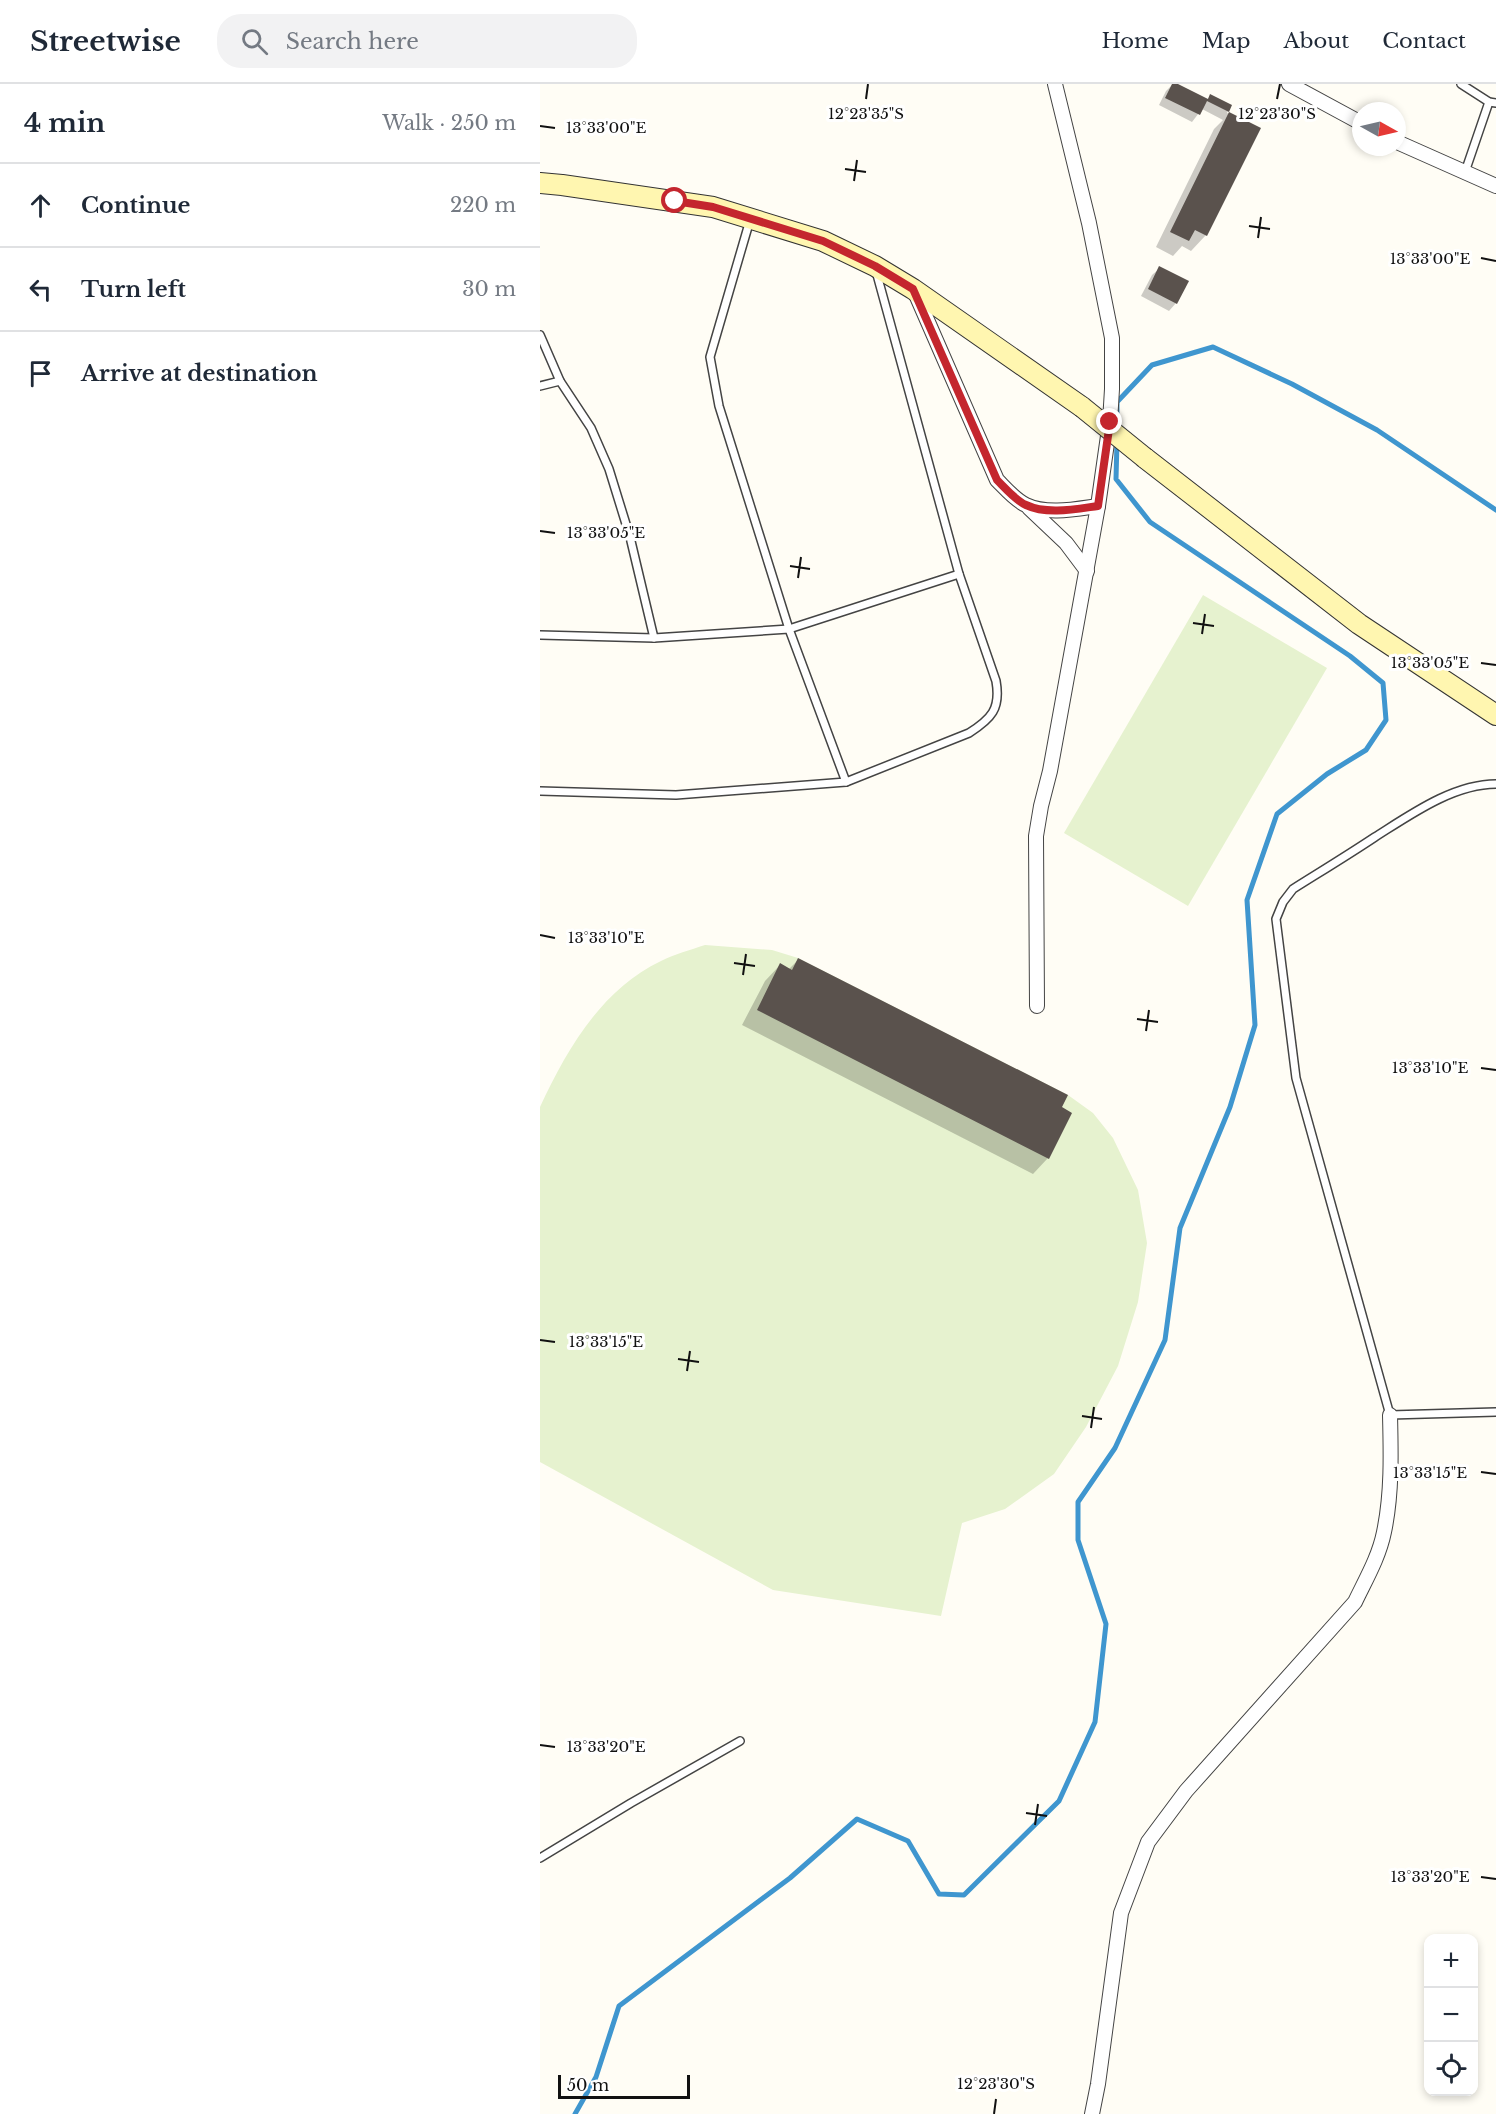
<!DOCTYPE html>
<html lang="en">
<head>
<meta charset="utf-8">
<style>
	body { margin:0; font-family:"Libre Baskerville",serif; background:#f2f2f3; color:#1f2937 }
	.controls { position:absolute; right:18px; bottom:18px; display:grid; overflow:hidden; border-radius:12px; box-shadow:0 3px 9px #0003 }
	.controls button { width:54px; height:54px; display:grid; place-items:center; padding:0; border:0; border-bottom:2px solid #e0e1e3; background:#fff; color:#1f2937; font:30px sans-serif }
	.compass { position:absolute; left:812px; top:18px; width:54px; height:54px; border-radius:50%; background:#fff; box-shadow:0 3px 9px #0003; rotate:98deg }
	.scale { position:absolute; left:18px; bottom:15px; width:132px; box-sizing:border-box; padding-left:6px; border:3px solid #111; border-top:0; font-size:16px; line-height:21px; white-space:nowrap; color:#111; -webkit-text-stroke:4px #fff; paint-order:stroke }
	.stop { position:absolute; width:18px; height:18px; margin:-14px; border:4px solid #c4262e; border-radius:50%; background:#fff }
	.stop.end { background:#c4262e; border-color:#fff; box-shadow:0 2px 6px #0008 }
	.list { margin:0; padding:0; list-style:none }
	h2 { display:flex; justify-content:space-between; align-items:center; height:78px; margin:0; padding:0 24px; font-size:26px }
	h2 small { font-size:20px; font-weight:400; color:#747a83 }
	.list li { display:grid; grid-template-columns:39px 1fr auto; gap:18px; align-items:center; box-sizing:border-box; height:84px; padding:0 24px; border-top:2px solid #e0e1e3 }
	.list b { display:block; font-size:22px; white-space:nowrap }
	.list em { font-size:20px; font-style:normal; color:#747a83 }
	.icon { flex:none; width:33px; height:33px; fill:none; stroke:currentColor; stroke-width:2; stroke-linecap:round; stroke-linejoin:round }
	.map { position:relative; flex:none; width:956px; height:2030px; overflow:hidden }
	header { display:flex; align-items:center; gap:36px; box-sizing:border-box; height:84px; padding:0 30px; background:#fff; border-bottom:2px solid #e0e1e3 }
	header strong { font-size:28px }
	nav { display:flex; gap:33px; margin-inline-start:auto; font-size:21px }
	.search { width:420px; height:54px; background:#f2f2f3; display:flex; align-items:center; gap:15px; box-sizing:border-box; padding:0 21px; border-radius:24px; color:#747a83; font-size:22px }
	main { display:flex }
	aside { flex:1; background:#fff }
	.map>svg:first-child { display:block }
	.pitch { fill:#e6f2cf }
	.shadow { fill:#0003 }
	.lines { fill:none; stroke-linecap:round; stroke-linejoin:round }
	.stream { stroke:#3f96cf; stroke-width:5 }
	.building { fill:#5a524d }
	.lane-casing { stroke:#444; stroke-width:10 }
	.street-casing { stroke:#444; stroke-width:16 }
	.secondary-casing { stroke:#333; stroke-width:22 }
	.lane { stroke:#fff; stroke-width:7 }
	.street { stroke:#fff; stroke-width:14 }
	.secondary { stroke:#fff6b0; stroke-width:20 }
	.secondary-bridge-casing { stroke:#333; stroke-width:22; stroke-linecap:butt }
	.secondary-bridge { stroke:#fff6b0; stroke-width:20 }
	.route { stroke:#c4262e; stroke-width:8 }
	.ticks { fill:none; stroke:#111; stroke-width:2 }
	.ticks-label { font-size:15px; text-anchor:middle; fill:#111; stroke:#fff; stroke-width:6; stroke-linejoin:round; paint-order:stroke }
</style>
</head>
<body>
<header>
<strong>Streetwise</strong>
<div class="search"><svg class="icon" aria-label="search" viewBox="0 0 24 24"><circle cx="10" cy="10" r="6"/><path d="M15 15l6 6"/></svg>Search here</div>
<nav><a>Home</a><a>Map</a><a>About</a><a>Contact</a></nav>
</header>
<main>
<aside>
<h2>4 min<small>Walk · 250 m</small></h2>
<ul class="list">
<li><svg class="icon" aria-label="ahead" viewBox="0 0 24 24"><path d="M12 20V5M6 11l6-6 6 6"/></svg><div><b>Continue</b></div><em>220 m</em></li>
<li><svg class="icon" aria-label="left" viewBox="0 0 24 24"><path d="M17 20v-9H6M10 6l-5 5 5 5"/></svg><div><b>Turn left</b></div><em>30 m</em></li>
<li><svg class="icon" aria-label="arrive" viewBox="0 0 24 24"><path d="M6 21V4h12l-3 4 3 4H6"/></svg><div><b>Arrive at destination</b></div></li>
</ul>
</aside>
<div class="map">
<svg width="956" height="2030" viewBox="0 0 956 2030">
	<rect width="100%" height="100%" fill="#fffdf5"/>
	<g class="pitch">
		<polygon points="663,511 787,584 648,822 524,749"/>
		<path d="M165,861L232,866L258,874L528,1011L553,1029L573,1054L598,1106L607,1159L598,1218L578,1282L546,1343L514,1390L465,1425L422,1439L401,1532L233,1506L0,1378V1023C27,965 61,906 121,877C135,870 150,866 165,861Z"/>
	</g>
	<g class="shadow">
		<polygon points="633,0 667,16 670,12 690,22 687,29 719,44 666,151 651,167 642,162 633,172 616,163 674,45 683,36 662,25 652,38 619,21 626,7"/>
		<polygon points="620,184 636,219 629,227 601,212 612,191"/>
		<polygon points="259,875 520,1024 508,1074 493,1090 202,941 225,897 240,881 248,886"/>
	</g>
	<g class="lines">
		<g class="stream">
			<polyline points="577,345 577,318 612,281 673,263 752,300 837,346 956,426"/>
			<polyline points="35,2030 56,1993 79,1922 250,1794 317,1735 368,1757 399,1810 424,1811 519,1717 555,1638 566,1540 538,1456 538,1418 575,1364 625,1256 640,1144 690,1023 715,941 707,816 737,730 787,690 826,666 846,636 843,599 810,572 610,438 576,395 577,357"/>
		</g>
	</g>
	<g class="building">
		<polygon points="632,0 638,0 668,15 670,10 692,21 689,28 667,17 660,31 625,14"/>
		<polygon points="689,28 721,44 667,152 655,146 649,157 630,148"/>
		<polygon points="619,182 649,197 637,220 608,205"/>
		<polygon points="258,874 528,1011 522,1023 532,1029 509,1075 217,926 240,879 252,886"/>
	</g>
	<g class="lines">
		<g class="lane-casing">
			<g id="lane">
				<polyline points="921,0 949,18 956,19"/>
				<polyline points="925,88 949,18"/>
				<polyline points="210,136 170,273 179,322 249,545 306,698"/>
				<polyline points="0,251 20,297 51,344 69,385 90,453 114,554"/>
				<polyline points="0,302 20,297"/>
				<polyline points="0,551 114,554 249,545 419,490"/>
				<path d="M956,700C913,700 870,731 835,753C808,771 780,788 753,805L743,818L736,835L756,994L850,1331L956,1328"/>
				<path d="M0,707L136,711L306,698L429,649C451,635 461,625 456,597L419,490L336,187"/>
				<polyline points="0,1774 91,1719 200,1657"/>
			</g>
		</g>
		<g class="street-casing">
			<g id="street">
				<polyline points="749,0 821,39"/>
				<polyline points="857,58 956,102"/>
				<path d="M374,206L457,396C466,405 475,416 486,421C507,431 536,425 558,422"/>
				<polyline points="489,424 526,459 547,487"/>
				<polyline points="497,922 496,752 501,722 510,687 558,422 570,338 572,305 572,254 549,139 515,0"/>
				<path d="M552,2030L558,2000L581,1829L608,1758L646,1707L815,1518C826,1495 839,1473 844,1448C852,1410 851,1370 850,1331"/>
			</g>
		</g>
		<g class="secondary-casing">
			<g id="secondary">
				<polyline points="0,99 22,101 173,123 283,157 335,182 373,205 542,323"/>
				<polyline points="605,374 819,540 956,631"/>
			</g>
		</g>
		<use href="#lane" class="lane"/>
		<use href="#street" class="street"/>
		<use href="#secondary" class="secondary"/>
		<g class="secondary-bridge-casing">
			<polyline id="secondary-bridge" points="542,323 605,374"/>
		</g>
		<use href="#secondary-bridge" class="secondary-bridge"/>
	</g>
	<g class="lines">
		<path class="route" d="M135,117L173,123L283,157L335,182L373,205L457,396C466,405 475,416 486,421C507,431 536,425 558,422L570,338"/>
	</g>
	<path class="ticks" d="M326,15L328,0M737,15L740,0M0,42L15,44M305,85L326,88M314,97L317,76M709,142L730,145M718,154L721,133M941,174L956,177M0,447L15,449M250,482L270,485M258,494L261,473M653,539L674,542M662,550L665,530M941,579L956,581M0,851L15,854M194,879L215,882M203,891L206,870M597,935L618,938M606,947L609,926M941,984L956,986M0,1256L15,1258M138,1275L159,1278M147,1287L150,1267M542,1332L562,1335M551,1344L554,1323M941,1388L956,1390M0,1661L15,1663M486,1729L507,1732M495,1741L498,1720M941,1793L956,1795M454,2030L456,2015"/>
	<g class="ticks-label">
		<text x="326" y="35">12°23'35"S</text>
		<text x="737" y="35">12°23'30"S</text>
		<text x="66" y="49">13°33'00"E</text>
		<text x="890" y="180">13°33'00"E</text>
		<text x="66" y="454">13°33'05"E</text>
		<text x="890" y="584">13°33'05"E</text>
		<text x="66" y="859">13°33'10"E</text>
		<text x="890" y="989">13°33'10"E</text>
		<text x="66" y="1263">13°33'15"E</text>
		<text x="890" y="1394">13°33'15"E</text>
		<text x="66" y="1668">13°33'20"E</text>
		<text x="890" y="1798">13°33'20"E</text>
		<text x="456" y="2005">12°23'30"S</text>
	</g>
</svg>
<div class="controls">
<button>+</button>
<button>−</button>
<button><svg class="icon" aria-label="locate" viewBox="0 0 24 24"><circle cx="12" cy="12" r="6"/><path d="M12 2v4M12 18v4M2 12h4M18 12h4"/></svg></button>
</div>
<svg class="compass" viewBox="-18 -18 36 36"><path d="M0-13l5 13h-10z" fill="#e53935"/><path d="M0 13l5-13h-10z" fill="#747a83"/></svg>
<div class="scale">50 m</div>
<div class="stop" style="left:135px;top:117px"></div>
<div class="stop end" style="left:570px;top:338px"></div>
</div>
</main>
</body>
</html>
